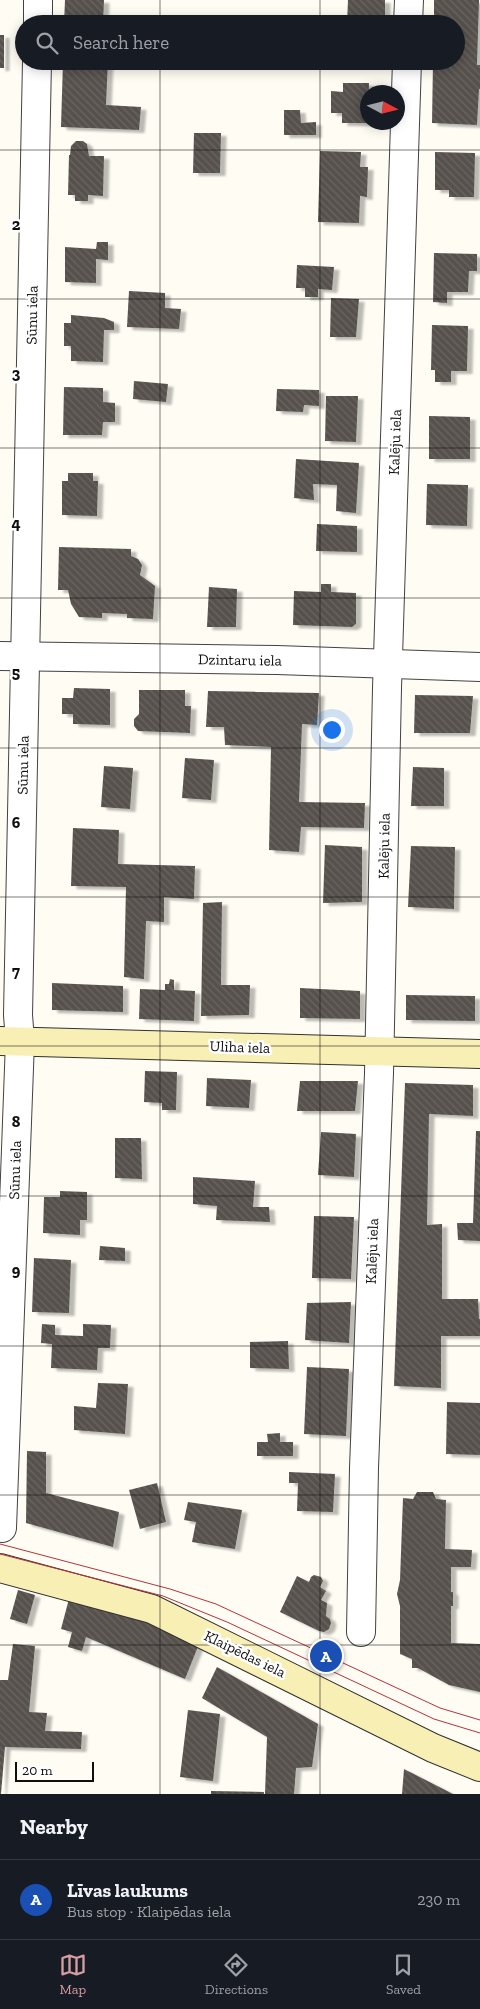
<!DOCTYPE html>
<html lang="en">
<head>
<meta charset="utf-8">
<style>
	body { margin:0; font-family:"Zilla Slab",serif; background:#242831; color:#f1f3f6 }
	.compass { position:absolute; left:360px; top:85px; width:45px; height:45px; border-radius:50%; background:#171b24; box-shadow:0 2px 12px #0003; rotate:97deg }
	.scale { position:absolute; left:15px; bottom:12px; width:79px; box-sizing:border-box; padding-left:5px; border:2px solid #0f0f0f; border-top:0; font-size:14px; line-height:18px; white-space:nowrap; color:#0f0f0f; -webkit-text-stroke:4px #fff; paint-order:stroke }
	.you { position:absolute; left:331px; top:729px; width:18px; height:18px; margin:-12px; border:4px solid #fff; border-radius:50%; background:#1a73e8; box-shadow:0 0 0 8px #1a73e833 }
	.badge { display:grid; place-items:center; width:32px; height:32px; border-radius:50%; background:#d69da2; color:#fff; font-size:16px; font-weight:700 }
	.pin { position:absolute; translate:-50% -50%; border:2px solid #fff; box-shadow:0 1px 5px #0006 }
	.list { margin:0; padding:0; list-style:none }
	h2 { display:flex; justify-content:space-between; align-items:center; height:65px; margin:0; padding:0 20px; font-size:21px }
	h2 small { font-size:16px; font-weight:400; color:#9ea1a6 }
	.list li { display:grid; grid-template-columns:32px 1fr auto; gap:15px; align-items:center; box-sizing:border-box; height:80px; padding:0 20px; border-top:1px solid #363941 }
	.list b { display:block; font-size:19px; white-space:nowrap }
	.list p { margin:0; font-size:16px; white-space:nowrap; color:#9ea1a6 }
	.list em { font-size:16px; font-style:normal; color:#9ea1a6 }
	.icon { flex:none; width:28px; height:28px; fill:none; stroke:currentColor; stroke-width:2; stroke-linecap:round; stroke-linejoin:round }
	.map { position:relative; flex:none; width:480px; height:1794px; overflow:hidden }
	.search { position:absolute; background:#171b24; box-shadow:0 2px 12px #0003; left:15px; right:15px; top:15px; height:55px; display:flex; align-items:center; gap:12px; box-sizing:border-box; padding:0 18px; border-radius:28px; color:#9ea1a6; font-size:19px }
	.sheet { height:145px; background:#171b24 }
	nav { display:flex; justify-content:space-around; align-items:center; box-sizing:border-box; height:70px; border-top:1px solid #363941; background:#171b24; font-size:14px; color:#9ea1a6 }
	nav a { display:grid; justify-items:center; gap:2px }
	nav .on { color:#d69da2 }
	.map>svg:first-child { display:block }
	.building { fill:url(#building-back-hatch); filter:url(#shadow) }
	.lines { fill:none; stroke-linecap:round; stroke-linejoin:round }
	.street-casing { stroke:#424242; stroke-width:30 }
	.secondary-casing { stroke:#313131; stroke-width:30 }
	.street { stroke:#fff; stroke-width:28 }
	.secondary { stroke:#f8efb4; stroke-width:28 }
	.tram { stroke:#b4333c; stroke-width:1 }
	.grid { fill:none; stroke:#0f0f0f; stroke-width:1; stroke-opacity:0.55 }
	.labels { text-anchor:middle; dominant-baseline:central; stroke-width:5; stroke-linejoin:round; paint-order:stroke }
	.street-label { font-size:15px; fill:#0f0f0f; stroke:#fff }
	.grid-label { font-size:16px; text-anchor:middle; font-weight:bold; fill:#0f0f0f; stroke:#fff; stroke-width:5; stroke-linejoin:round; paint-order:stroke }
</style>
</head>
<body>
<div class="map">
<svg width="480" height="1794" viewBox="0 0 480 1794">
	<defs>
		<pattern id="building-back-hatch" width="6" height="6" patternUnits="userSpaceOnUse" patternTransform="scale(1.25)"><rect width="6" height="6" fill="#57514d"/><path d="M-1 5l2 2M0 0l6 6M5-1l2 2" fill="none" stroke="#6a6562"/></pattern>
		<filter id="shadow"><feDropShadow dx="5.5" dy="3" stdDeviation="1" flood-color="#0004"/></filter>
	</defs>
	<rect width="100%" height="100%" fill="#fefcf3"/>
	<g class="building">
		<polygon points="65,0 104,0 103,24 64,24"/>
		<polygon points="348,0 385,0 385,24 347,24"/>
		<polygon points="434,0 479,0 477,65 480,65 480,89 479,89 477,125 432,123 433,61 456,61 456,24 434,24"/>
		<rect x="0" y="35" width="4" height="33"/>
		<polygon points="63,61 108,61 106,105 141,107 139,130 61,127"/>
		<polygon points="343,83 369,83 368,123 342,123 342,113 331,113 331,91 343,92"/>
		<polygon points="284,110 300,110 301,123 316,122 316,135 284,135"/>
		<polygon points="194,133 221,133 220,173 193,173"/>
		<polygon points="76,141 83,141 87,144 89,156 104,156 103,196 88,195 88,201 75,201 75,195 68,195 69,155 70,155 71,146"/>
		<polygon points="320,151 361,152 360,167 368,167 367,197 360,196 359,223 318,222"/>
		<polygon points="435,152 475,153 474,197 449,197 449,190 435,190"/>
		<polygon points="97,242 108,242 108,260 96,259 96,283 65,282 65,247 96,249"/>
		<polygon points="434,253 477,254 477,271 469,271 468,292 447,292 447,303 433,302"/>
		<polygon points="297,265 334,267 332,290 318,289 318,297 305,297 305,288 296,288"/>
		<polygon points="129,291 165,293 165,308 181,309 179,329 127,327"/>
		<polygon points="331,298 359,299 356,337 330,337"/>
		<polygon points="71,315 104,318 114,322 114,330 104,330 103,362 71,361 71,346 64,346 64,323 71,323"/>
		<polygon points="432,325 468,326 467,371 451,371 451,382 435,382 435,370 431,370"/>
		<polygon points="134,381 168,384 166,402 133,399"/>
		<polygon points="64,387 103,388 103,402 115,403 115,422 103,422 102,435 63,435"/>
		<polygon points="277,389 319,390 319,406 304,405 303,412 276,411"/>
		<polygon points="326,396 358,396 356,442 325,441"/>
		<polygon points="429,416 470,417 470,459 429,459"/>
		<polygon points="296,459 359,463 356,513 336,511 337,485 313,484 314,500 294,498"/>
		<polygon points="68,473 93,473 93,481 98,481 97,516 62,515 62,481 68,481"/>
		<polygon points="427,484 468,485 467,526 426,525"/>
		<polygon points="317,524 357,526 357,552 316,551"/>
		<polygon points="59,547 131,549 131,556 138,559 142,565 140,575 155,586 153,619 127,618 127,614 102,613 102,618 79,617 71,604 68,590 58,590"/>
		<polygon points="321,584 331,584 331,592 356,593 356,624 352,627 293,625 294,591 321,592"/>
		<polygon points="209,587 237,589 236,627 207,627"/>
		<polygon points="74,688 110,689 110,725 73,724 73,714 62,714 62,698 73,698"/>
		<polygon points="139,690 185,690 185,706 191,706 190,733 138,731 134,726 134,719 139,714"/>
		<polygon points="208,691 319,693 317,725 302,724 299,802 365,803 364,828 301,827 299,852 269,850 271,747 225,745 224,727 206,727"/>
		<polygon points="415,695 473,696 470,733 414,733"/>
		<polygon points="185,758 214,760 211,800 182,798"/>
		<polygon points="104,766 133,768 130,809 101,807"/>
		<polygon points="413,767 444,768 444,806 411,806"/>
		<polygon points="73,828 119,830 118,864 195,866 194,899 164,897 164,922 146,921 144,979 124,977 126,887 71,886"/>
		<polygon points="325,845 362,847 362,902 323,903"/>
		<polygon points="411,846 455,847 454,909 408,907"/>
		<polygon points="222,902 221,985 250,985 249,1015 201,1016 203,903"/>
		<polygon points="170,979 174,980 174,990 195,991 194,1021 139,1019 140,989 165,990 165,984 169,984"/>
		<polygon points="52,983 123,986 123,1012 52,1010"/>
		<polygon points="300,988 360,991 360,1019 300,1018"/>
		<polygon points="406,995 475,996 475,1021 406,1020"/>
		<polygon points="145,1071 177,1072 176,1110 162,1110 162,1103 144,1102"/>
		<polygon points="207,1078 251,1080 249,1108 206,1106"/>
		<polygon points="300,1081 358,1081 355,1111 297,1111"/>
		<polygon points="405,1083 473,1085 473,1116 429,1114 427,1225 442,1224 442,1299 478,1299 479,1319 480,1319 480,1336 441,1336 441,1388 394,1386"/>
		<polygon points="476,1131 480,1131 480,1241 458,1240 457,1223 473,1223"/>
		<polygon points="321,1132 356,1134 354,1177 318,1175"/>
		<polygon points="115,1138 141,1138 142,1179 115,1178"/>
		<polygon points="193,1177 255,1181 253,1207 269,1207 270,1222 216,1220 217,1206 193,1204"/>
		<polygon points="60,1191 87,1192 87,1220 80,1220 80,1235 43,1233 44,1197 60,1197"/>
		<polygon points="314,1216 354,1217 351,1279 312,1278"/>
		<polygon points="100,1246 125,1248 125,1261 99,1260"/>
		<polygon points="34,1258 71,1260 69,1313 32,1312"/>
		<polygon points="351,1302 349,1343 305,1340 307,1303"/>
		<polygon points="42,1324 55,1325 55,1335 83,1336 83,1324 111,1325 110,1348 98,1348 97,1370 51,1368 52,1344 41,1343"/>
		<polygon points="288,1341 289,1369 250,1368 250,1342"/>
		<polygon points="307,1367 349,1369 346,1436 304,1434"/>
		<polygon points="98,1383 128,1384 125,1434 74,1430 74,1406 96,1408"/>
		<polygon points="447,1402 480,1403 480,1455 446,1454"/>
		<polygon points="280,1433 280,1442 293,1442 293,1456 257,1456 257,1442 268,1442 267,1434"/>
		<polygon points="27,1451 46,1452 46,1493 119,1512 113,1547 26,1523"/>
		<polygon points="289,1472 335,1474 333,1512 297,1511 298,1483 289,1483"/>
		<polygon points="157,1483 166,1522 140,1529 129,1490"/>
		<polygon points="417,1492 433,1492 436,1499 446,1500 445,1549 472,1550 471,1567 451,1567 451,1592 453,1592 453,1606 451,1606 451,1643 480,1644 480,1692 449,1685 418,1668 412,1668 412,1659 400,1654 400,1606 397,1594 400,1580 403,1498 413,1499"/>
		<polygon points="188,1502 242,1510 235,1549 192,1542 196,1522 184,1520"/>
		<polygon points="314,1575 321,1577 323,1581 320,1587 326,1591 321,1600 327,1603 326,1616 330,1619 331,1623 329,1629 324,1632 319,1631 280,1612 297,1576 309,1582 311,1577"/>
		<polygon points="18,1590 35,1595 27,1624 10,1619"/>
		<polygon points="70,1595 201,1639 185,1679 86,1637 82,1651 68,1647 72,1632 61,1629"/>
		<polygon points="13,1644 35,1646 29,1712 47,1713 45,1731 82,1732 81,1749 5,1747 1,1794 0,1794 0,1680 8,1680"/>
		<polygon points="217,1667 318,1724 312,1767 296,1768 294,1794 265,1794 267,1737 202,1698"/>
		<polygon points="188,1710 220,1714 213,1781 180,1777"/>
		<polygon points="404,1769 453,1794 402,1794"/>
		<polygon points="211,1791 264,1792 264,1794 211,1794"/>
	</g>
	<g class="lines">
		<g class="street-casing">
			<g id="street">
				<polyline points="38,24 38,0"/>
				<polyline points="408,24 409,0"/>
				<polyline points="0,656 277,660 480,667"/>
				<polyline points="2,1528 20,1041 18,1015 37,61"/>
				<polyline points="361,1632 364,1468 379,1073 387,688 407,61"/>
			</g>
		</g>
		<g class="secondary-casing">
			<g id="secondary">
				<polyline points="0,1041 480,1054"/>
				<polyline points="0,1568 152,1609 433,1748 480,1767"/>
			</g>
		</g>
		<use href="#street" class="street"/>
		<use href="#secondary" class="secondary"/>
		<g class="tram">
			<polyline points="0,1544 170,1589 216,1604 440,1708 480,1720"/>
			<polyline points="0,1554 163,1596 227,1622 434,1719 480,1733"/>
		</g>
	</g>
	<path class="grid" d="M160,0V24M320,0V24M160,61V1794M320,61V1794M0,150H480M0,299H480M0,448H480M0,598H480M0,748H480M0,897H480M0,1046H480M0,1196H480M0,1346H480M0,1495H480M0,1645H480"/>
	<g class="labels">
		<g class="street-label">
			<text transform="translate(32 315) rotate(-89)">Sūnu iela</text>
			<text transform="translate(395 442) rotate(-88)">Kalēju iela</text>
			<text transform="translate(240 660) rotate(1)">Dzintaru iela</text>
			<text transform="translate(23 765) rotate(-89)">Sūnu iela</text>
			<text transform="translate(384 846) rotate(-89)">Kalēju iela</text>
			<text transform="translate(240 1047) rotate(2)">Uliha iela</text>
			<text transform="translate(15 1170) rotate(-88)">Sūnu iela</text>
			<text transform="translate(372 1251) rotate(-88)">Kalēju iela</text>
			<text transform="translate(245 1654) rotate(26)">Klaipēdas iela</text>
		</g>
	</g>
	<g class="grid-label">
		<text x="16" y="230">2</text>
		<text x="16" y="379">3</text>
		<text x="16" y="529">4</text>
		<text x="16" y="678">5</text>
		<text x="16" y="828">6</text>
		<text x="16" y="977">7</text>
		<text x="16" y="1127">8</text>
		<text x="16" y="1276">9</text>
	</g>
</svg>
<svg class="compass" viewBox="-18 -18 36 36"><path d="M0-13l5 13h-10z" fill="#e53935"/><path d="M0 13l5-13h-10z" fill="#9ea1a6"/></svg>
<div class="scale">20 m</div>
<div class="you"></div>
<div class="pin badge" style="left:326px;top:1656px;background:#1a4fb4">A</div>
<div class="search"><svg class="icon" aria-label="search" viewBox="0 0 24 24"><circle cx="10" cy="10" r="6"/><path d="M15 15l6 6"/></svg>Search here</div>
</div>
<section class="sheet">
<h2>Nearby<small></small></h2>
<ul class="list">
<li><span class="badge" style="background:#1a4fb4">A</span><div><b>Līvas laukums</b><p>Bus stop · Klaipēdas iela</p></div><em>230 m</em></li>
</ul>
</section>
<nav>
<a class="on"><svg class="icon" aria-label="map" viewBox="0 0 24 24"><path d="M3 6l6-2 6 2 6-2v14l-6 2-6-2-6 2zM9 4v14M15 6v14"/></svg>Map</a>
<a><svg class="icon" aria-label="directions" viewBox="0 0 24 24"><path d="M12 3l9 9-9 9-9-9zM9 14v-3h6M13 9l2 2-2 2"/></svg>Directions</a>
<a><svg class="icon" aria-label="saved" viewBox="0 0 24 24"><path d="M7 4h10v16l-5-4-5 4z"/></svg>Saved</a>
</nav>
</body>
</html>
